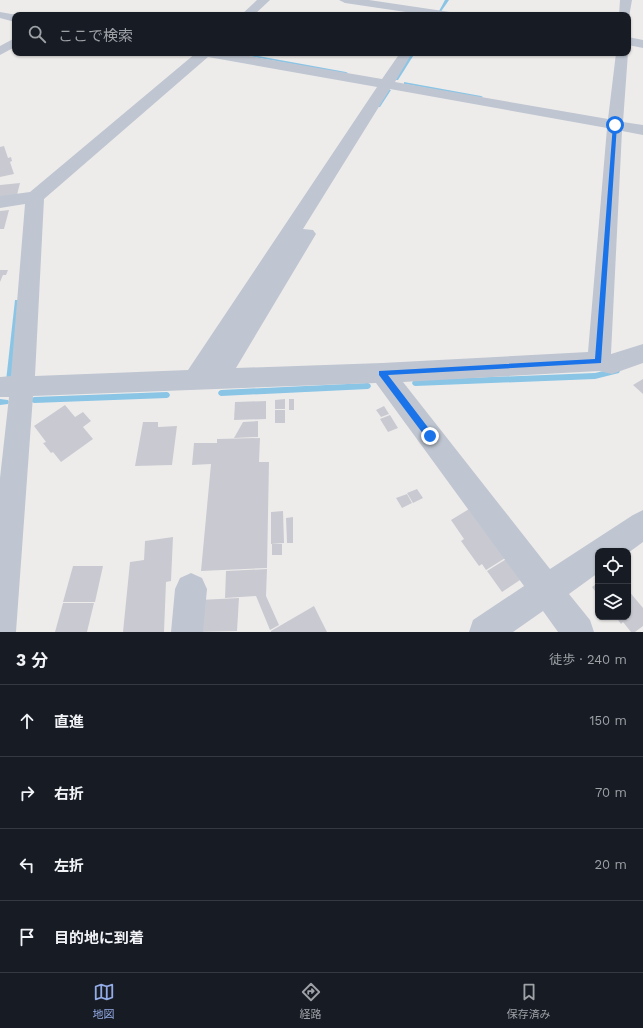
<!DOCTYPE html>
<html lang="ja">
<head>
<meta charset="utf-8">
<style>
	body { margin:0; font-family:"Work Sans","Noto Sans JP",sans-serif; background:#242831; color:#f1f3f6 }
	.controls { position:absolute; right:12px; bottom:12px; display:grid; overflow:hidden; border-radius:8px; box-shadow:0 1px 3px #0004 }
	.controls button { width:36px; height:36px; display:grid; place-items:center; padding:0; border:0; border-bottom:1px solid #363941; background:#171b24; color:#f1f3f6; font:20px sans-serif }
	.stop { position:absolute; width:12px; height:12px; margin:-9px; border:3px solid #1a73e8; border-radius:50%; background:#fff }
	.stop.end { background:#1a73e8; border-color:#fff; box-shadow:0 1px 4px #0008 }
	.list { margin:0; padding:0; list-style:none }
	h2 { display:flex; justify-content:space-between; align-items:center; height:52px; margin:0; padding:0 16px; font-size:17px }
	h2 small { font-size:13px; font-weight:400; color:#9ea1a6 }
	.list li { display:grid; grid-template-columns:26px 1fr auto; gap:12px; align-items:center; box-sizing:border-box; height:72px; padding:0 16px; border-top:1px solid #363941 }
	.list b { display:block; font-size:15px; white-space:nowrap }
	.list em { font-size:13px; font-style:normal; color:#9ea1a6 }
	.icon { flex:none; width:22px; height:22px; fill:none; stroke:currentColor; stroke-width:2; stroke-linecap:round; stroke-linejoin:round }
	.map { position:relative; flex:none; width:643px; height:632px; overflow:hidden }
	.search { position:absolute; background:#171b24; box-shadow:0 1px 3px #0004; left:12px; right:12px; top:12px; height:44px; display:flex; align-items:center; gap:10px; box-sizing:border-box; padding:0 14px; border-radius:8px; color:#9ea1a6; font-size:15px }
	.sheet { height:340px; background:#171b24 }
	nav { display:flex; justify-content:space-around; align-items:center; box-sizing:border-box; height:56px; border-top:1px solid #363941; background:#171b24; font-size:11px; color:#9ea1a6 }
	nav a { display:grid; justify-items:center; gap:2px }
	nav .on { color:#93abe6 }
	.map>svg:first-child { display:block }
	.lines { fill:none; stroke-linecap:round; stroke-linejoin:round }
	.stream { fill:#8ac5e6; fill-rule:evenodd }
	.building { fill:#c9cad1 }
	.minor { fill:#bfc6d1; fill-rule:evenodd }
	.route { fill:#1a73e8 }
</style>
</head>
<body>
<div class="map">
<svg width="643" height="632" viewBox="0 0 643 632">
	<rect width="100%" height="100%" fill="#eeeceb"/>
	<g class="lines">
		<g class="stream">
			<polygon points="445,0 449,0 440,13 438,13"/>
			<polygon points="233,53 241,53 346,72 348,73 346,74"/>
			<polygon points="411,53 415,53 398,80 396,80 395,79"/>
			<polygon points="404,82 481,96 483,97 481,98 405,84 404,84"/>
			<polygon points="388,89 391,90 380,107 378,107 377,106"/>
			<polygon points="15,300 19,300 20,302 12,381 11,383 9,384 7,383 6,381"/>
			<polygon points="617,368 619,369 620,371 619,373 595,379 415,386 413,385 412,383 413,381 415,380 595,373"/>
			<polygon points="368,383 370,384 371,386 370,388 368,389 221,396 219,395 218,393 219,391 221,390"/>
			<polygon points="167,392 169,393 170,395 169,397 167,398 34,403 32,402 31,400 32,398 34,397"/>
			<polygon points="0,399 8,400 9,402 8,404 0,405"/>
		</g>
	</g>
	<g class="building">
		<polygon points="4,146 8,158 11,157 12,161 10,162 14,174 0,177 0,147"/>
		<polygon points="20,183 17,195 0,197 0,185"/>
		<polygon points="9,210 4,229 0,229 0,211"/>
		<polygon points="0,270 8,270 6,275 3,275 0,282"/>
		<polygon points="643,379 643,394 633,385"/>
		<polygon points="285,399 285,409 275,409 275,400"/>
		<rect x="289" y="399" width="5" height="11"/>
		<polygon points="266,401 266,419 234,420 235,402"/>
		<polygon points="65,405 75,417 83,412 91,421 83,427 93,439 61,462 53,452 51,453 43,443 46,442 34,426"/>
		<polygon points="384,406 389,414 381,417 376,410"/>
		<rect x="275" y="410" width="10" height="13"/>
		<polygon points="390,415 398,428 388,432 380,419"/>
		<polygon points="258,421 258,437 234,438 243,422"/>
		<polygon points="143,422 158,422 158,427 177,426 172,465 135,466"/>
		<polygon points="260,438 259,462 269,462 267,568 201,571 211,464 192,465 194,443 217,443 217,439"/>
		<polygon points="417,489 423,498 413,503 407,493"/>
		<polygon points="407,494 412,503 402,508 396,498"/>
		<polygon points="474,506 510,555 486,570 482,564 479,566 461,541 464,539 451,520"/>
		<polygon points="283,511 284,543 271,544 271,512"/>
		<polygon points="293,517 293,543 287,543 286,518"/>
		<polygon points="173,537 171,581 166,582 164,632 123,632 130,562 144,560 145,541"/>
		<rect x="272" y="544" width="10" height="11"/>
		<polygon points="511,556 526,576 502,592 487,571"/>
		<polygon points="73,566 103,566 95,602 63,602"/>
		<polygon points="267,569 266,596 279,625 270,630 256,596 225,598 226,571"/>
		<polygon points="598,583 598,595 592,587"/>
		<polygon points="628,590 643,608 643,626 635,632 631,632 623,622 621,624 616,617 628,617"/>
		<polygon points="239,598 237,631 195,632 199,600"/>
		<polygon points="63,603 94,603 87,632 55,632"/>
		<polygon points="314,606 327,632 271,632 271,631"/>
	</g>
	<g class="lines">
		<g class="minor">
			<polygon points="257,0 270,0 254,15 241,15"/>
			<polygon points="339,0 369,0 450,12 456,15 426,15 345,3"/>
			<polygon points="620,0 632,0 629,17 628,15 619,15"/>
			<polygon points="0,12 17,15 15,15 15,22 0,18"/>
			<polygon points="628,37 643,40 643,48 628,45"/>
			<polygon points="15,38 15,47 0,55 0,46"/>
			<path d="M628,52V53L623,122L643,125V135L622,131L611,354L643,344V363L612,374L599,371L403,382L550,569L633,515L643,510V542L628,553V551H598V573L569,594L590,620L594,632H558L543,611L513,632H469L473,620L524,586L376,383L33,396L16,632H0V478L9,397H0V377L11,376L25,204L0,208V196L30,192L196,53H231L382,79L400,53H412L395,82L608,119L616,53ZM208,57L377,87L188,370L35,376L44,199ZM390,89L607,128L588,352L382,363L236,368L316,234L313,230L303,229Z"/>
			<polygon points="191,573 202,578 207,589 203,632 171,632 175,589 180,578"/>
		</g>
	</g>
	<polygon class="route" points="613,124 617,125 601,363 388,375 433,434 433,439 427,439 379,375 379,371 595,359"/>
</svg>
<div class="controls">
<button><svg class="icon" aria-label="locate" viewBox="0 0 24 24"><circle cx="12" cy="12" r="6"/><path d="M12 2v4M12 18v4M2 12h4M18 12h4"/></svg></button>
<button><svg class="icon" aria-label="layers" viewBox="0 0 24 24"><path d="M12 4l9 5-9 5-9-5zM3 14l9 5 9-5"/></svg></button>
</div>
<div class="stop" style="left:615px;top:125px"></div>
<div class="stop end" style="left:430px;top:436px"></div>
<div class="search"><svg class="icon" aria-label="search" viewBox="0 0 24 24"><circle cx="10" cy="10" r="6"/><path d="M15 15l6 6"/></svg>ここで検索</div>
</div>
<section class="sheet">
<h2>3 分<small>徒歩 · 240 m</small></h2>
<ul class="list">
<li><svg class="icon" aria-label="ahead" viewBox="0 0 24 24"><path d="M12 20V5M6 11l6-6 6 6"/></svg><div><b>直進</b></div><em>150 m</em></li>
<li><svg class="icon" aria-label="right" viewBox="0 0 24 24"><path d="M7 20v-9h11M14 6l5 5-5 5"/></svg><div><b>右折</b></div><em>70 m</em></li>
<li><svg class="icon" aria-label="left" viewBox="0 0 24 24"><path d="M17 20v-9H6M10 6l-5 5 5 5"/></svg><div><b>左折</b></div><em>20 m</em></li>
<li><svg class="icon" aria-label="arrive" viewBox="0 0 24 24"><path d="M6 21V4h12l-3 4 3 4H6"/></svg><div><b>目的地に到着</b></div></li>
</ul>
</section>
<nav>
<a class="on"><svg class="icon" aria-label="map" viewBox="0 0 24 24"><path d="M3 6l6-2 6 2 6-2v14l-6 2-6-2-6 2zM9 4v14M15 6v14"/></svg>地図</a>
<a><svg class="icon" aria-label="directions" viewBox="0 0 24 24"><path d="M12 3l9 9-9 9-9-9zM9 14v-3h6M13 9l2 2-2 2"/></svg>経路</a>
<a><svg class="icon" aria-label="saved" viewBox="0 0 24 24"><path d="M7 4h10v16l-5-4-5 4z"/></svg>保存済み</a>
</nav>
</body>
</html>
